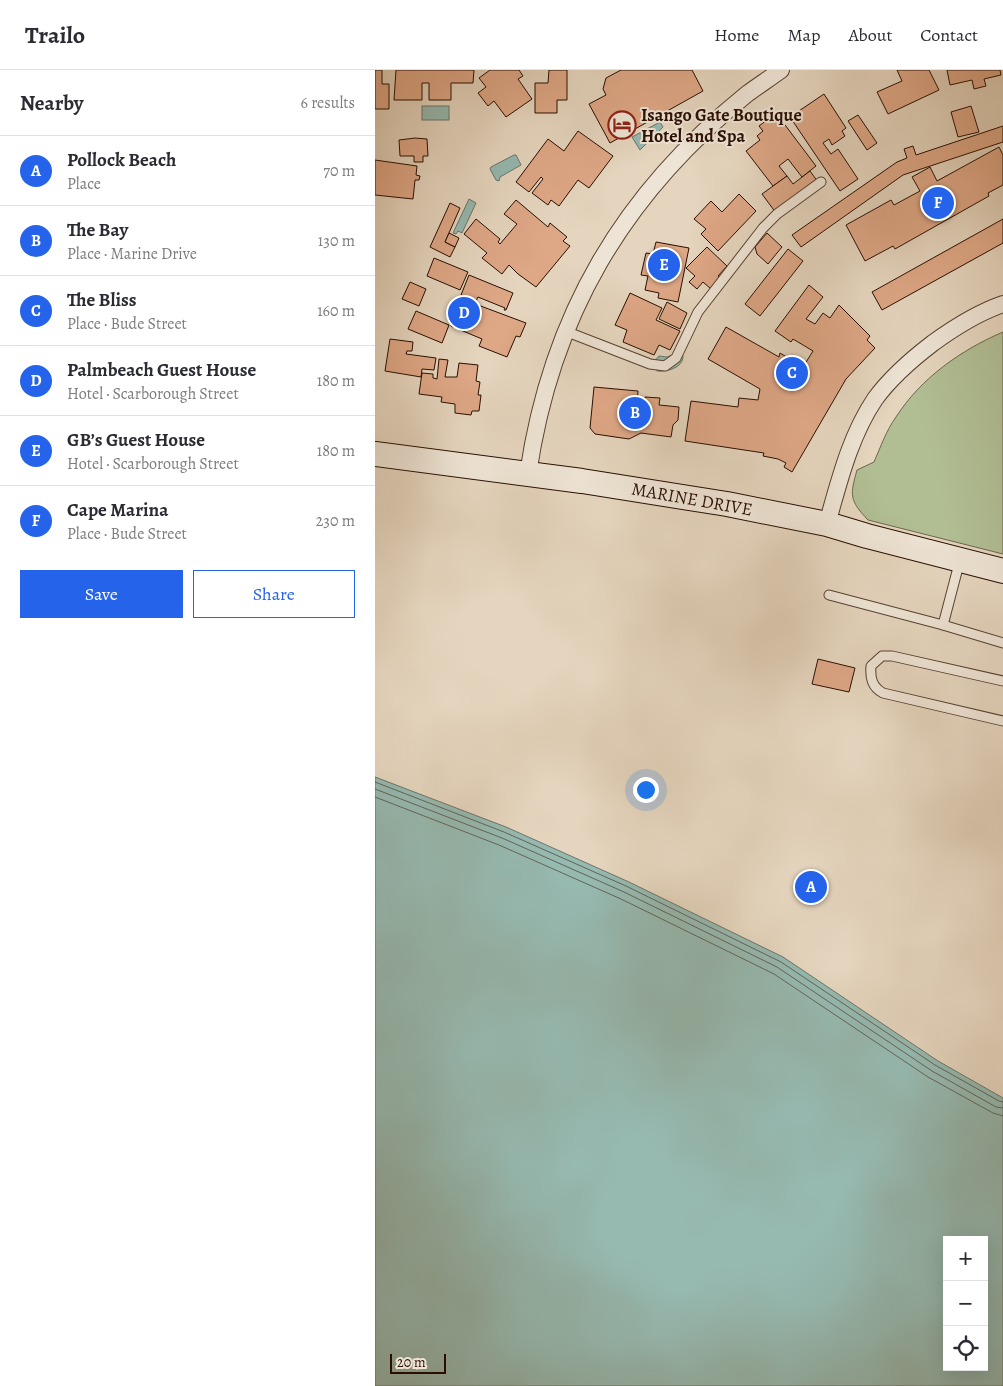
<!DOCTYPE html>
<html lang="en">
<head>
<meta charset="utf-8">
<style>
	body { margin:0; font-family:Alegreya,serif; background:#f7f7f7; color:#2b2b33 }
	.controls { position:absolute; right:15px; bottom:15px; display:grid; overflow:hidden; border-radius:0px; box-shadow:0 5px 20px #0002 }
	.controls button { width:45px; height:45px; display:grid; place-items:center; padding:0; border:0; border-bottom:1px solid #e1e1e2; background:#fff; color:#2b2b33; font:25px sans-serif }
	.scale { position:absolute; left:15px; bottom:12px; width:56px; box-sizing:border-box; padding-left:5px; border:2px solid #290e01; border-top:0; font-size:14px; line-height:18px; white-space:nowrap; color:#290e01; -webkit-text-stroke:4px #eee4d5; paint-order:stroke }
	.you { position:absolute; left:270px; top:719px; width:18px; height:18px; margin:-12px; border:4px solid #fff; border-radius:50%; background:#1a73e8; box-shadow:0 0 0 8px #1a73e833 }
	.badge { display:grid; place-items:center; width:32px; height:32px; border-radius:50%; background:#2563eb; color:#fff; font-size:16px; font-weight:700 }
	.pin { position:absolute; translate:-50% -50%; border:2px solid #fff; box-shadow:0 1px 5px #0006 }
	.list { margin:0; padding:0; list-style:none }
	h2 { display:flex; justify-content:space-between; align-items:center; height:65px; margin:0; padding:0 20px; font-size:21px }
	h2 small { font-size:16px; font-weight:400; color:#7c7c81 }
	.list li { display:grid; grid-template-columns:32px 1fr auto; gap:15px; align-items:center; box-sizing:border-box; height:70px; padding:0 20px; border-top:1px solid #e1e1e2 }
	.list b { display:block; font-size:19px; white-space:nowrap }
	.list p { margin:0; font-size:16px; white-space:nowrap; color:#7c7c81 }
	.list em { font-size:16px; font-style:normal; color:#7c7c81 }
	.actions { display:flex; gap:10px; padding:15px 20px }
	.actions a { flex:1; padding:11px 0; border:1px solid #2563eb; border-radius:0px; text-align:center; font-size:18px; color:#2563eb }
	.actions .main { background:#2563eb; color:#fff }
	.icon { flex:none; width:28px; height:28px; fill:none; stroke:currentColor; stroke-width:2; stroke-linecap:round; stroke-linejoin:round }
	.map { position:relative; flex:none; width:628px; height:1316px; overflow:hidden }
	header { display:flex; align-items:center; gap:30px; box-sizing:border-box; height:70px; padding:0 25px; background:#fff; border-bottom:1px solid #e1e1e2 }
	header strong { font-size:24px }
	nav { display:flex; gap:28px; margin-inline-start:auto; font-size:18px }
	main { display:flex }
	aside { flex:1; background:#fff }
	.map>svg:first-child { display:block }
	.green { fill:#b1be94; stroke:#6d664a }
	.water { fill:#96b9b0; stroke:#6a756a; fill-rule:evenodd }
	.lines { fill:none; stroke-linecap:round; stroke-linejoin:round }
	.shore { stroke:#606458; stroke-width:1 }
	.building { fill:#dea786; stroke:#290e01 }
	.service-casing { stroke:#584030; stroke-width:11 }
	.minor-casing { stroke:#584030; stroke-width:18 }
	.secondary-casing { stroke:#290e01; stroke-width:26 }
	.service { stroke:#eee4d5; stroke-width:9 }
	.minor { stroke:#eee4d5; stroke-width:16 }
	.secondary { stroke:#eee4d5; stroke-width:24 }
	.labels { text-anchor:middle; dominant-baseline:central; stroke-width:4; stroke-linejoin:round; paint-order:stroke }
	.poi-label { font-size:18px; font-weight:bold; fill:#290e01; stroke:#eee4d5; text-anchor:start }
	.street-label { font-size:18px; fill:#290e01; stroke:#eee4d5 }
</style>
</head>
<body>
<header>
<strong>Trailo</strong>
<nav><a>Home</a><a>Map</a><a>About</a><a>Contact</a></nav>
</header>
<main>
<aside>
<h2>Nearby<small>6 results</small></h2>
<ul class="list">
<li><span class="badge">A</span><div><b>Pollock Beach</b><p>Place</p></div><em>70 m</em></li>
<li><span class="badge">B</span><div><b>The Bay</b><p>Place · Marine Drive</p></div><em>130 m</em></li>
<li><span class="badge">C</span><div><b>The Bliss</b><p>Place · Bude Street</p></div><em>160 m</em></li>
<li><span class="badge">D</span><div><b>Palmbeach Guest House</b><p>Hotel · Scarborough Street</p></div><em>180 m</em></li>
<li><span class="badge">E</span><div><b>GB’s Guest House</b><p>Hotel · Scarborough Street</p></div><em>180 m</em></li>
<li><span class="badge">F</span><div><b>Cape Marina</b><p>Place · Bude Street</p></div><em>230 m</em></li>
</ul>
<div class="actions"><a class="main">Save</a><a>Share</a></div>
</aside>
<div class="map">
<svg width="628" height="1316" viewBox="0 0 628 1316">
	<rect width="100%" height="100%" fill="#e5d5be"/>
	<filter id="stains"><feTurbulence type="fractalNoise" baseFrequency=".004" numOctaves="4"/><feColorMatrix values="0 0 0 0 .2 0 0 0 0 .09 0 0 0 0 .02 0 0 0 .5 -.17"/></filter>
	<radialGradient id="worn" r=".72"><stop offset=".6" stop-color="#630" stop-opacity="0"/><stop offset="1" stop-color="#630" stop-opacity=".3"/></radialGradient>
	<path class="green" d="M628,262V484L493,450C474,430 475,425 482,400L499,392C506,376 511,361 521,347C546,308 586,280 628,262Z"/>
	<g class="water">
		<rect x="47" y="36" width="27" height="14"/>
		<polygon points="285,52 288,57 265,80 257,67"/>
		<polygon points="139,85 141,85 146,95 125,107 124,111 121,110 115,99 116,97"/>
		<polygon points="94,129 101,133 87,163 83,161 81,164 78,163"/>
		<path d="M305,282L308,286C308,298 292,302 282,301L278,293L284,286L292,287Z"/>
		<path d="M0,707L131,757L254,812L408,887L563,991L628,1028V1316H0ZM572,1170H609V1297H572Z"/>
	</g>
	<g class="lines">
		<g class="shore">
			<polyline points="0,712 129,762 251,816 406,892 560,995 624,1031 628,1032"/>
			<polyline points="0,719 127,768 249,822 402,897 557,1001 621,1037 628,1038"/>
			<polyline points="0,727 124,775 246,829 399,904 553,1007 618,1043 628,1046"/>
		</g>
	</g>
	<g class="building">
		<polygon points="0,0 7,0 7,14 14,14 14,39 0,39"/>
		<polygon points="21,0 99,0 98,13 76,13 76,30 54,30 54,13 47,13 47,30 19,30"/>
		<polygon points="115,0 144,0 148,6 143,9 157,29 131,47 119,31 113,36 103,23 111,17 104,8"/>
		<polygon points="174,0 192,0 192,30 182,30 182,43 160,43 160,13 173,13"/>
		<polygon points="246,0 317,0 328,21 235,73 214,34 231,25 228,19 231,8"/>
		<polygon points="522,0 554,0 564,20 513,44 502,22 527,11"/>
		<polygon points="572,0 625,0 626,5 609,9 611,16 599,19 597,10 575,15"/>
		<polygon points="449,24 471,58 467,61 470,66 457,75 454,69 448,73 456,84 463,79 483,109 465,121 415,47"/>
		<polygon points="596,36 604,62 583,67 576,42"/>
		<polygon points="401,43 441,96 427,107 413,89 404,96 412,106 398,116 371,81 385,70 382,66 388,61 384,56"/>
		<polygon points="483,45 502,73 492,80 473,51"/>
		<polygon points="628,56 628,72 528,105 426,177 417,165 522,92 532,88 529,79 538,76 541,85"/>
		<polygon points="203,61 238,86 214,118 203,110 184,136 176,130 173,135 157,123 168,109 166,107 154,122 141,112 173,69 189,81"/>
		<polygon points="40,68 52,69 53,86 48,86 48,92 39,92 39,86 25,86 24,70"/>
		<polygon points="624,77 628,85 628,115 613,123 614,126 520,179 518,176 490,191 471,155 516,130 519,135 545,121 537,107 555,97 562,111"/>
		<polygon points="0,90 42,96 41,105 45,106 44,110 40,110 38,129 0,125"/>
		<polygon points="435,101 443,112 401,143 387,124 412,106 418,114"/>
		<polygon points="364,124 381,141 343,181 326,164 331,159 319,149 336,131 347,142"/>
		<polygon points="141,130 173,157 175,153 192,167 188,171 195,176 161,217 143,204 134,195 127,204 107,188 112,183 89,164 101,149 125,169 123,172 125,174 142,154 129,144"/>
		<polygon points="75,133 85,138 70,172 80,177 75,187 55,177"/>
		<polygon points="628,149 628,173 507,240 497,222"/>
		<polygon points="74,163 84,168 80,177 70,172"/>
		<polygon points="392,163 407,177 393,194 382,184 380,177"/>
		<polygon points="281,172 314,178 303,232 283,228 284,223 270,220 273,206 266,205 271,183 278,184"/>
		<polygon points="332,177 352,196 343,206 346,209 336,219 328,212 322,219 314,212 320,206 311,198"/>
		<polygon points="413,179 428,191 385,246 370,234"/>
		<polygon points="59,188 93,202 85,220 52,206"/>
		<polygon points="94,205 138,223 131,240 129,240 130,238 103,227 101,231 86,225"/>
		<polygon points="35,212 51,219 44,236 27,229"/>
		<polygon points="434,215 448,227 431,249 440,254 448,243 455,248 464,235 495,266 492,270 500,278 471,309 417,402 409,397 411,393 403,389 388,386 389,383 310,371 316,331 363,337 364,328 383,330 385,319 333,289 351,257 404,287 405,283 428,297 438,281 418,269 416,272 400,261"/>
		<polygon points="255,223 287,238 281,250 305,261 295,280 284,275 279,285 248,272 252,260 240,255"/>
		<polygon points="87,229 151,253 145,267 141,266 132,287 104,276 107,269 76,256"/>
		<polygon points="292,232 312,243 305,259 284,249"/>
		<polygon points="41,241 74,255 67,273 33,259"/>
		<polygon points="15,269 38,272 37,281 32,281 31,284 61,288 59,300 47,299 46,307 10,301"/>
		<polygon points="64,289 73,290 70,307 82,307 84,293 103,295 101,311 105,312 103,325 106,325 104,341 97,341 96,345 80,343 80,334 66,332 67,327 44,324 47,303 58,304 58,308 62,309"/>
		<polygon points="219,317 263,321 262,333 269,334 270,327 285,328 284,335 304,337 303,350 298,355 296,367 266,363 254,369 220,364 215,358"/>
		<polygon points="443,589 480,598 474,622 437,614"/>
	</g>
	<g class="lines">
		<g class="service-casing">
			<g id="service">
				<polyline points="190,261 275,294 290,296 301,288 323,242 388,158 402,144 446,112"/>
				<polyline points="454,525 568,555 628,573"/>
				<polyline points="568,555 585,490"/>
				<path d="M628,611L517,586H507L496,596C495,608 497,617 508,623L628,651"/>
			</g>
		</g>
		<g class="minor-casing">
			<g id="minor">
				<path d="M153,404C176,246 248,124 372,24C383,16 395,8 406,0"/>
				<path d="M452,454C464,412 475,366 500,329C516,307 537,289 558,273C580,257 602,243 628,234"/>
			</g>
		</g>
		<g class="secondary-casing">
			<polyline id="secondary" points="0,384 207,411 352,434 452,454 492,466 628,501"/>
		</g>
		<use href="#service" class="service"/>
		<use href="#minor" class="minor"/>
		<use href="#secondary" class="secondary"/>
	</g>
	<defs>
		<g id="hotel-ring" transform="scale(1.4375)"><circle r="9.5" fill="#eee4d5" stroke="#8f2418" stroke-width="1.5"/><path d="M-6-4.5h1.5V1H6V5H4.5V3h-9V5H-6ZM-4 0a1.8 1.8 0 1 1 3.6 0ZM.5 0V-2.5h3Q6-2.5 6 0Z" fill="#8f2418"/></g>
	</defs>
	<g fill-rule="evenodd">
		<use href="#hotel-ring" x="247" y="55"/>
	</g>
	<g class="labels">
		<g class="poi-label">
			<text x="266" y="45">Isango Gate Boutique<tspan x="266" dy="21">Hotel and Spa</tspan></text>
		</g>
		<g class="street-label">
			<text transform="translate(317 429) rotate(10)">MARINE DRIVE</text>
		</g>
	</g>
	<rect width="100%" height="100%" filter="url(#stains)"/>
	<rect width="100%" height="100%" fill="url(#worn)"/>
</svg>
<div class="controls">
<button>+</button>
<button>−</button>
<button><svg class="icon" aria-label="locate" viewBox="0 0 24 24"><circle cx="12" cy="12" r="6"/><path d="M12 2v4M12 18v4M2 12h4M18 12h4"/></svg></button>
</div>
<div class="scale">20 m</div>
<div class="you"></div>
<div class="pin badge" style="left:436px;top:817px">A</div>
<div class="pin badge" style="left:260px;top:343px">B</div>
<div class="pin badge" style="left:417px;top:303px">C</div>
<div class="pin badge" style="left:89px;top:243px">D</div>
<div class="pin badge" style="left:289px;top:195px">E</div>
<div class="pin badge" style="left:563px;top:133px">F</div>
</div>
</main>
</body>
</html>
